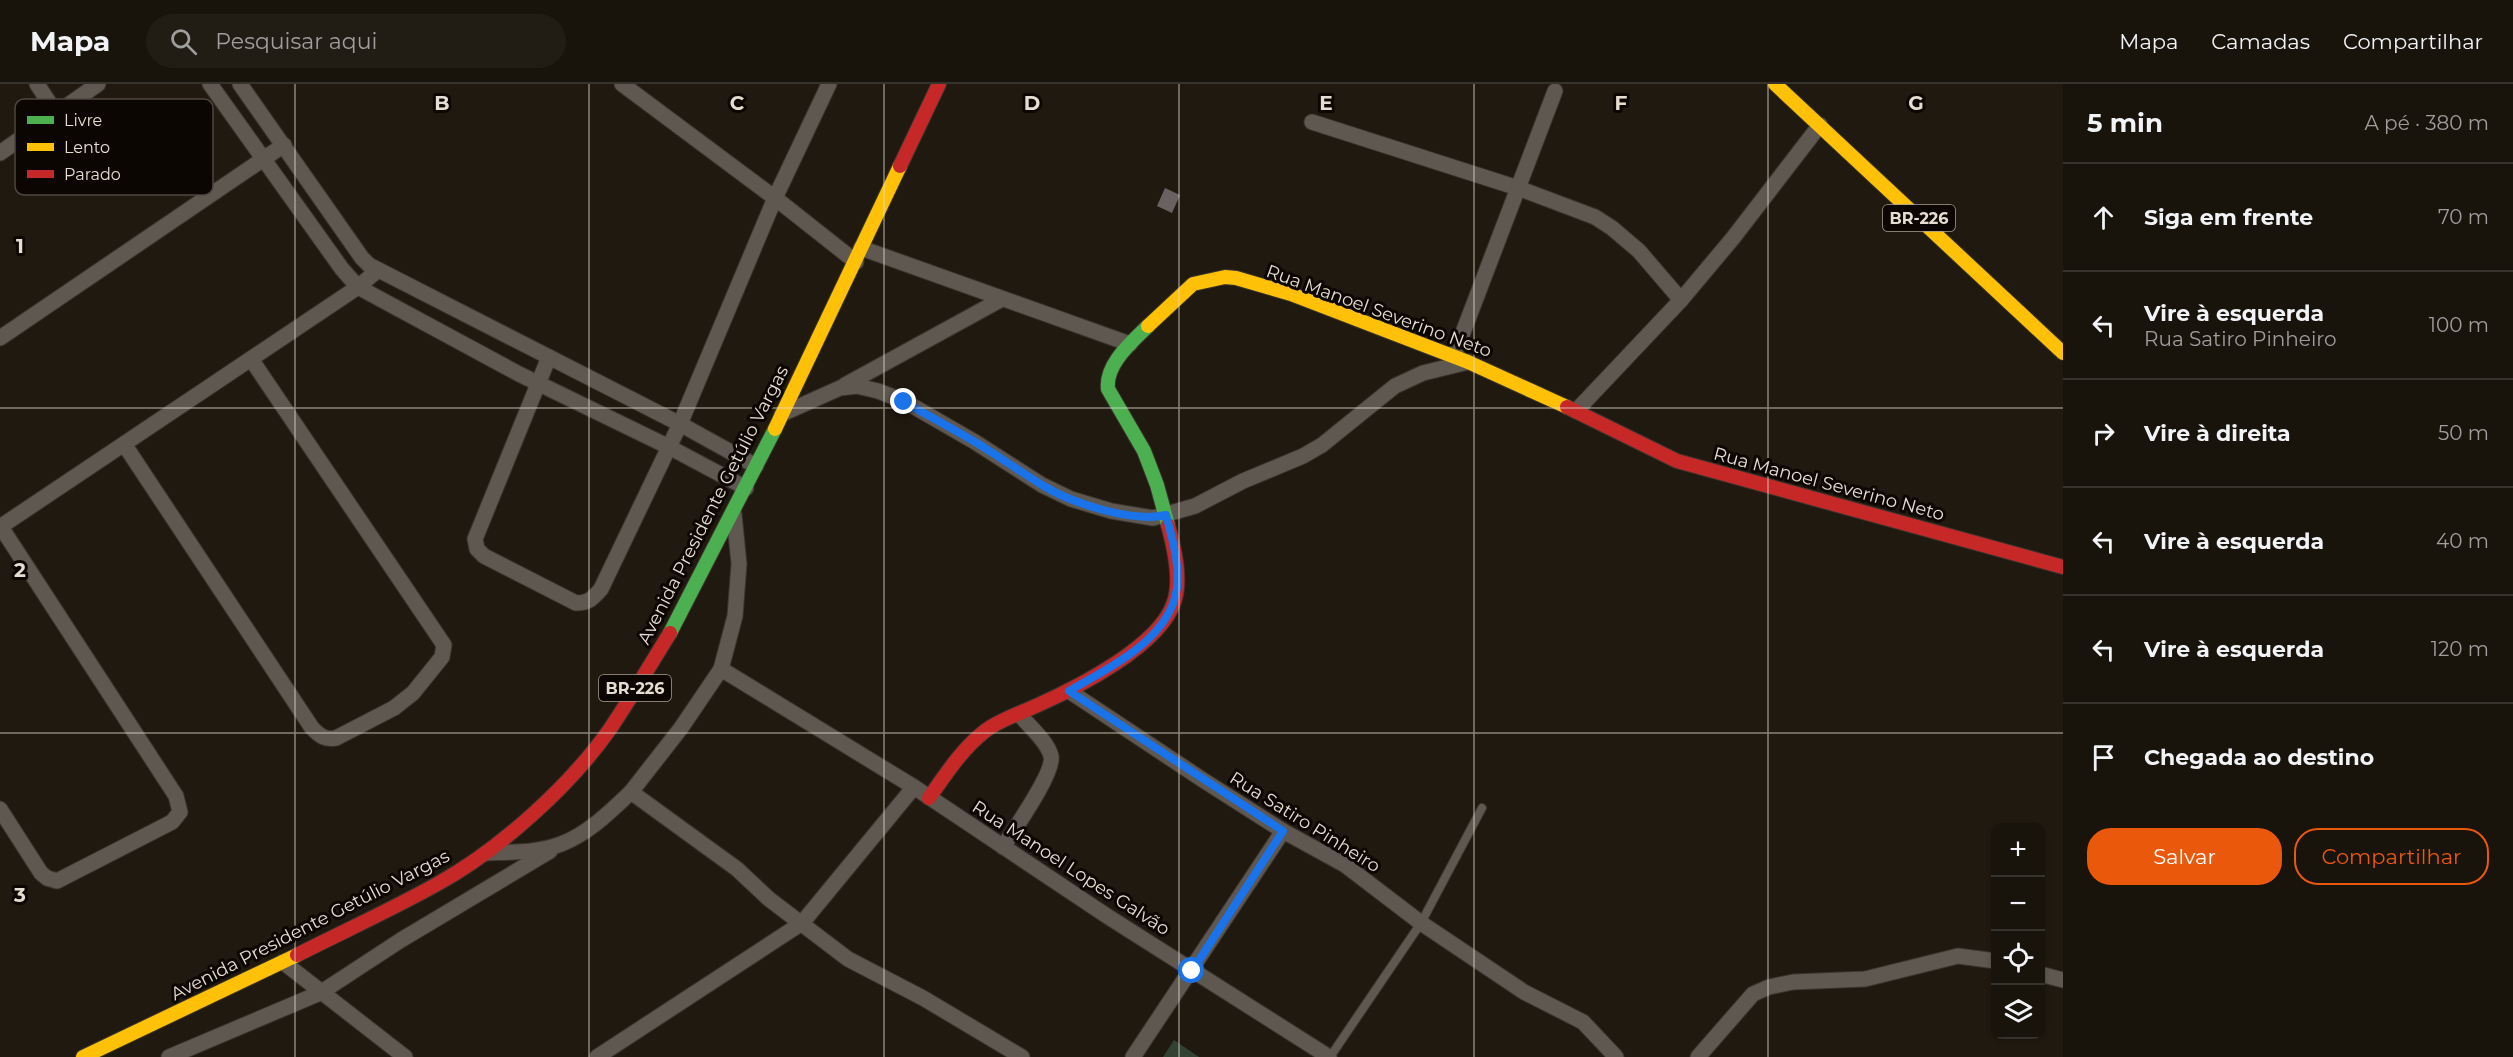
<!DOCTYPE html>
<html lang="pt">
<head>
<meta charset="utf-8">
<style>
	body { margin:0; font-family:Montserrat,sans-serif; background:#211c14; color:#f1f3f6 }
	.controls { position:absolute; right:18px; bottom:18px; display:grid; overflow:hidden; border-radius:12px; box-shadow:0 2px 4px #0004 }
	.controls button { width:54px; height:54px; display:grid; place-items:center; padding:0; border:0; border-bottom:2px solid #36322c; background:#18130b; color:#f1f3f6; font:30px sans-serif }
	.stop { position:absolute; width:18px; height:18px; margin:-14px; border:4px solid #1a73e8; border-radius:50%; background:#fff }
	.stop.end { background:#1a73e8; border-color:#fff; box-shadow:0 2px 6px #0008 }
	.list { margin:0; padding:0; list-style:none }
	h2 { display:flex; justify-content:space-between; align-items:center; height:78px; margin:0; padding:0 24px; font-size:26px }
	h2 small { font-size:20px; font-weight:400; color:#9f9e9d }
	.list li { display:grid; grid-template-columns:39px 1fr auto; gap:18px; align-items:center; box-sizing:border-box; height:108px; padding:0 24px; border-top:2px solid #36322c }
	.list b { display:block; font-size:22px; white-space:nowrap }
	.list p { margin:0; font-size:20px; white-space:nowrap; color:#9f9e9d }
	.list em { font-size:20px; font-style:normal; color:#9f9e9d }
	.actions { display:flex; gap:12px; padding:18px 24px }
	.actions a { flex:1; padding:14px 0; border:2px solid #ea580c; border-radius:24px; text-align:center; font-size:21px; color:#ea580c }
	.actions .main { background:#ea580c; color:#fff }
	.icon { flex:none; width:33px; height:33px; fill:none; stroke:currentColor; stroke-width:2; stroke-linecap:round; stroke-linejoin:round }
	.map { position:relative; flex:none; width:2063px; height:973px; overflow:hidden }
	header { display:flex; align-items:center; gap:36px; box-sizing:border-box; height:84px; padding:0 30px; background:#18130b; border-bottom:2px solid #36322c }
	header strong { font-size:28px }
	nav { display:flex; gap:33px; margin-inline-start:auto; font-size:21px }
	.search { width:420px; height:54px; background:#211c14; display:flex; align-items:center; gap:15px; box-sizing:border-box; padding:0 21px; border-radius:33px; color:#9f9e9d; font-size:22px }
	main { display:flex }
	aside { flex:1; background:#18130b }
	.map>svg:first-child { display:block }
	.green { fill:#314132 }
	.building { fill:#6a6262 }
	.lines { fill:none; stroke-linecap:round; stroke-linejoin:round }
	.lane-casing { stroke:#3a342e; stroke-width:10 }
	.street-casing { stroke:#3a342e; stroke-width:17 }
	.fast-casing { stroke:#3a342e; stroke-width:16 }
	.slow-casing { stroke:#3a342e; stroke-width:16 }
	.jam-casing { stroke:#3a342e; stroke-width:16 }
	.lane { stroke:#5e5850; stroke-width:8 }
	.street { stroke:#5e5850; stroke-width:15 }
	.fast { stroke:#4caf50; stroke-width:14 }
	.slow { stroke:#ffc107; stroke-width:14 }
	.jam { stroke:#c62828; stroke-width:14 }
	.route { stroke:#1a73e8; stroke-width:8 }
	.grid { fill:none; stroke:#e6ddd1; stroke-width:1.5; stroke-opacity:0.55 }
	.labels { text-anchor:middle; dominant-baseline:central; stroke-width:6; stroke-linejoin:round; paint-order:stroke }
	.shield { fill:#0c0602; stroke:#a59c93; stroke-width:1.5 }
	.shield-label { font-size:16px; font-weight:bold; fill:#e6ddd1 }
	.street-label { font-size:18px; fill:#e6ddd1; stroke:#0c0602 }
	.key { fill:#0c0602; stroke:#4d4640; stroke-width:1.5 }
	.key-label { font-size:16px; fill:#e6ddd1 }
	.grid-label { font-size:20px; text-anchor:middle; font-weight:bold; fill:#e6ddd1; stroke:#0c0602; stroke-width:6; stroke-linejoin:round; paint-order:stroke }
</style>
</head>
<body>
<header>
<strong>Mapa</strong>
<div class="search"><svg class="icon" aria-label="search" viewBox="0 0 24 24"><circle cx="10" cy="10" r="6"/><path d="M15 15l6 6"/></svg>Pesquisar aqui</div>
<nav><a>Mapa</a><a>Camadas</a><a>Compartilhar</a></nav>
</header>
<main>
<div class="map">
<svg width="2063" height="973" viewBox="0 0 2063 973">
	<rect width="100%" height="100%" fill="#20190f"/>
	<polygon class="green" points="1174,956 1199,973 1163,973"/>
	<polygon class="building" points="1165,104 1180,111 1172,129 1157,122"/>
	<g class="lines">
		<g class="lane-casing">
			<polyline id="lane" points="1330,973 1421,839 1482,724"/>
		</g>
		<g class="street-casing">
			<g id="street">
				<polyline points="37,0 56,29"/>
				<polyline points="210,0 342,185 358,203 519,290 669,363 746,404"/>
				<polyline points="240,0 362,174 369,181 680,340 756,382"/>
				<polyline points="622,0 775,114 856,178"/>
				<polyline points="1312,38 1518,104 1595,133 1612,144 1639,167 1681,216"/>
				<polyline points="0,69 98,0"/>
				<polyline points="861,164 1130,260"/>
				<polyline points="0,254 284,61"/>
				<polyline points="1454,272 1555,7"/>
				<path d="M549,273L475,455L477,465L484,472L576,519C589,519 593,514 601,505L680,340L775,114L829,0"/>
				<polyline points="845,301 1002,215"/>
				<polyline points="1576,327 1681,216 1733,154 1820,41"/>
				<polyline points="782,330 840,304 857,302 878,307 904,317 975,358 1042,401 1071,415 1111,427 1153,434 1195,422 1243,397 1303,372 1322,361 1395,302 1423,289 1468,278"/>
				<path d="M124,360L312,644C320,652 325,656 336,654L394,624L413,609L442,573L444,561L251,275"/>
				<polyline points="0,443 358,203 378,186"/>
				<polyline points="721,585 914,703 1107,832 1329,973"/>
				<polyline points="1069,607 1203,696 1283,747 1345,781 1421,839 1524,908 1583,938 1616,973"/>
				<polyline points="631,708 681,644 721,585 735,532 739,480 734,430"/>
				<polyline points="0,725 41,789 47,794 57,797 172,738 180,728 176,712 1,443"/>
				<path d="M1003,763C1013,747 1055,688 1051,672C1047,657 1029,642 1019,630"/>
				<path d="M487,769C511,768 538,769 561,760C588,750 611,727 631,708L737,785L769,815L848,875L923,914L1022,973"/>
				<polyline points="283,878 405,973"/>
				<polyline points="2040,890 2063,896"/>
				<polyline points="169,973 320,909 401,856 550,767"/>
				<polyline points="597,973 802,839 914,703"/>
				<polyline points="1133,973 1283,747"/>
				<polyline points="1698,973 1753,910 1769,903 1793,898 1865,895 1958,872 1996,877"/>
			</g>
		</g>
		<g class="fast-casing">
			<g id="fast">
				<path d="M1148,242C1132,258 1105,280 1108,305L1144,367L1157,401L1168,441"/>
				<polyline points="670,549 775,345"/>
			</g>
		</g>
		<g class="slow-casing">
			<g id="slow">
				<polyline points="1775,0 2063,269"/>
				<polyline points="1148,242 1193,200 1225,193 1236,194 1291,210 1468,278 1567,323"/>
				<polyline points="775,345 900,82"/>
				<polyline points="83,973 297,871"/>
			</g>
		</g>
		<g class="jam-casing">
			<g id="jam">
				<polyline points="900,82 939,0"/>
				<polyline points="1567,323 1677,377 2063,483"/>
				<path d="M929,714C946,690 961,666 985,647C999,636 1021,629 1038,621C1078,603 1160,562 1174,518C1182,496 1174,463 1168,441"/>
				<path d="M297,871C344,847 393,825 439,799C500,765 570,702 610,645C631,614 650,581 670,549"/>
			</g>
		</g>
		<use href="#lane" class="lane"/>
		<use href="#street" class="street"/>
		<use href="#fast" class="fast"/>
		<use href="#slow" class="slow"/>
		<use href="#jam" class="jam"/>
	</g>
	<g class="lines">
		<path class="route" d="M904,318C929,332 955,346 980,361C1001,374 1021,388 1042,401C1071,419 1133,439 1166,431C1172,453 1180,481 1177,504C1170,556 1108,584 1069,607L1283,747L1192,887"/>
	</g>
	<path class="grid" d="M295,0V973M589,0V973M884,0V973M1179,0V973M1474,0V973M1768,0V973M0,324H2063M0,649H2063"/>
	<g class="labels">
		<g class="shield">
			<rect x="1883" y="121" width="72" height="26" rx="4.5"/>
			<rect x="599" y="591" width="72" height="26" rx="4.5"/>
		</g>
		<g class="shield-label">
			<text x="1919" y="134">BR-226</text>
			<text x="635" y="604">BR-226</text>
		</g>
		<g class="street-label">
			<text transform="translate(1379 227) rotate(20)">Rua Manoel Severino Neto</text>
			<text transform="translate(1829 400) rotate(15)">Rua Manoel Severino Neto</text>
			<text transform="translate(713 421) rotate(-63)">Avenida Presidente Getúlio Vargas</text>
			<text transform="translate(1305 738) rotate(32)">Rua Satiro Pinheiro</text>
			<text transform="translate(1071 784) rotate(33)">Rua Manoel Lopes Galvão</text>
			<text transform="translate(310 841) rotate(-27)">Avenida Presidente Getúlio Vargas</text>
		</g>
	</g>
	<rect x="15" y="15" width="198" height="96" rx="9" class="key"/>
	<rect x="27" y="32" width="27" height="8" fill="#4caf50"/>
	<rect x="27" y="59" width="27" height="8" fill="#ffc107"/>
	<rect x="27" y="86" width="27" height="8" fill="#c62828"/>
	<g class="key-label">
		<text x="64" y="42">Livre</text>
		<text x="64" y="69">Lento</text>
		<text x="64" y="96">Parado</text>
	</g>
	<g class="grid-label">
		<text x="442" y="26">B</text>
		<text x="737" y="26">C</text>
		<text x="1032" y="26">D</text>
		<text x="1326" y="26">E</text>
		<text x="1621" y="26">F</text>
		<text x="1916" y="26">G</text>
		<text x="20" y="169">1</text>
		<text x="20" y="493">2</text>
		<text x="20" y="818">3</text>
	</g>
</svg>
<div class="controls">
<button>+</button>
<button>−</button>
<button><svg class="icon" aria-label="locate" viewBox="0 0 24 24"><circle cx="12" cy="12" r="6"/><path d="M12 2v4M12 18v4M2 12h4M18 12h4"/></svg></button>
<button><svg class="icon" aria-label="layers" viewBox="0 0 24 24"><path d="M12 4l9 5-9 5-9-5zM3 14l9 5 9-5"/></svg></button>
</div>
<div class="stop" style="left:1192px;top:887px"></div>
<div class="stop end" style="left:904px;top:318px"></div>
</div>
<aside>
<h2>5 min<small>A pé · 380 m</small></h2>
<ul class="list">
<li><svg class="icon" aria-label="ahead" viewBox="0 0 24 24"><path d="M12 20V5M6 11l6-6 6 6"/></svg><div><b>Siga em frente</b></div><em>70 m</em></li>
<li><svg class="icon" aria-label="left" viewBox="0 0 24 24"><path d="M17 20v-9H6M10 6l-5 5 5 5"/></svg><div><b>Vire à esquerda</b><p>Rua Satiro Pinheiro</p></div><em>100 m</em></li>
<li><svg class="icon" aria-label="right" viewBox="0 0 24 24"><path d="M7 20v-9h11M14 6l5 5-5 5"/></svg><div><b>Vire à direita</b></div><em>50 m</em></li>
<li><svg class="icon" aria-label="left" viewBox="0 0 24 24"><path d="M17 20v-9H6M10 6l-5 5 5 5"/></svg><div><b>Vire à esquerda</b></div><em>40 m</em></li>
<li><svg class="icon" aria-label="left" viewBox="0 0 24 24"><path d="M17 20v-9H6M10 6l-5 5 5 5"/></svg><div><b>Vire à esquerda</b></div><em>120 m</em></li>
<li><svg class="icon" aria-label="arrive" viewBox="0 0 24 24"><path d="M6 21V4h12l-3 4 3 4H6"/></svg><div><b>Chegada ao destino</b></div></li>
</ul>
<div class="actions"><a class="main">Salvar</a><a>Compartilhar</a></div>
</aside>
</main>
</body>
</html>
